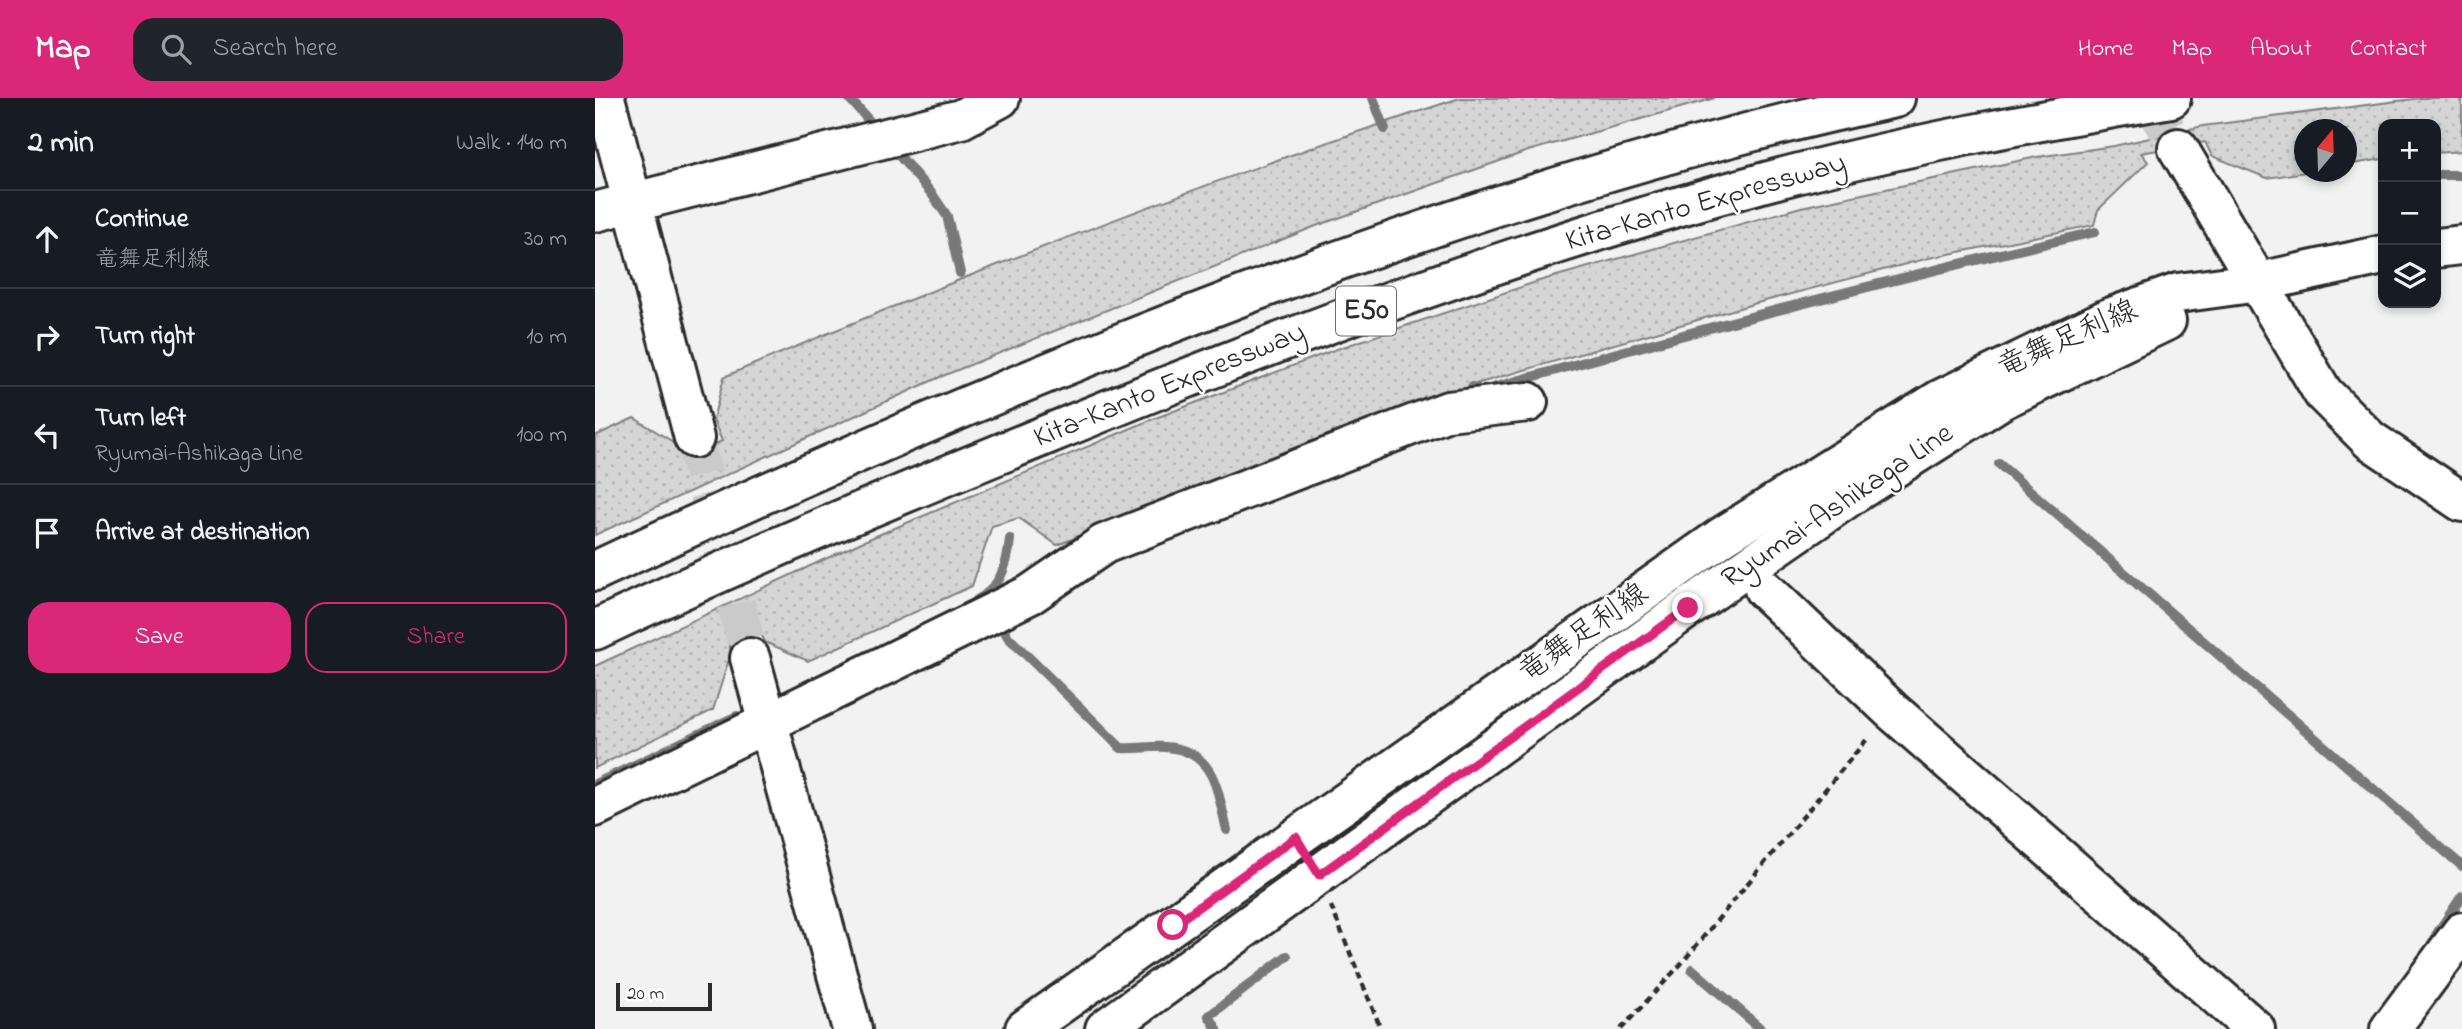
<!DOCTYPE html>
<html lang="en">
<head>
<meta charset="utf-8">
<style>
	body { margin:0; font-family:"Indie Flower","Klee One",sans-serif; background:#20242c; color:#f1f3f6 }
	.controls { position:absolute; right:21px; top:21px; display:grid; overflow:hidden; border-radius:14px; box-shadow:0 4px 10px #0003 }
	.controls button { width:63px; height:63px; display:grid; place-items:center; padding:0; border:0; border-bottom:2px solid #363941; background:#171b24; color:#f1f3f6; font:35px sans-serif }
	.compass { position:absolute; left:1699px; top:21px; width:63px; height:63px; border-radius:50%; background:#171b24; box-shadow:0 4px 10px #0003; rotate:19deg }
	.scale { position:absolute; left:21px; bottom:18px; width:96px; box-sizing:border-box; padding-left:7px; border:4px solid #2b2b2b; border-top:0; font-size:19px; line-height:24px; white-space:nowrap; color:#2b2b2b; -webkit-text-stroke:5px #fff; paint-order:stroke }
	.stop { position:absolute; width:21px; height:21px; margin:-16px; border:5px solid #db2777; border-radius:50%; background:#fff }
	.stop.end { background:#db2777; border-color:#fff; box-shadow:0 2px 7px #0008 }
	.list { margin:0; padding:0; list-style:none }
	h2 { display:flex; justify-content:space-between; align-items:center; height:91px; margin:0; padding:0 28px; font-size:30px }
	h2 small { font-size:23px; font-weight:400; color:#9ea1a6 }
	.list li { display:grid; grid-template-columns:46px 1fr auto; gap:21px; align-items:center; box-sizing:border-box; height:98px; padding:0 28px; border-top:2px solid #363941 }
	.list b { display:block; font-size:26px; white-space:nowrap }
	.list p { margin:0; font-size:23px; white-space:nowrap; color:#9ea1a6 }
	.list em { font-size:23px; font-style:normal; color:#9ea1a6 }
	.actions { display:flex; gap:14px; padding:21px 28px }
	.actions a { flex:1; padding:16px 0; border:2px solid #db2777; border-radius:21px; text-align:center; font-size:24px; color:#db2777 }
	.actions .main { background:#db2777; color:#fff }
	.icon { flex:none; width:38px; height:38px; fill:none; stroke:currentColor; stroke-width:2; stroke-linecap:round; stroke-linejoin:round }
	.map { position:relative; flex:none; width:1867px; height:931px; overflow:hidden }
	header { display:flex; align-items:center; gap:42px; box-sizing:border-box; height:98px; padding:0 35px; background:#db2777; color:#fff }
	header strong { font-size:33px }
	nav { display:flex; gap:38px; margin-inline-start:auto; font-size:24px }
	.search { width:490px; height:63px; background:#20242c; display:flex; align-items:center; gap:18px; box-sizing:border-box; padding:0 24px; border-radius:21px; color:#9ea1a6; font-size:26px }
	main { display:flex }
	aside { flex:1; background:#171b24 }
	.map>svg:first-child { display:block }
	.grass { fill:url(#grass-dots); stroke:#808080; stroke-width:2 }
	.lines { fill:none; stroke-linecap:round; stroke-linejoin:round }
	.stream { stroke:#787878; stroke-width:10 }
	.minor-tunnel { stroke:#cacaca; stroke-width:38; stroke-dasharray:38 19; stroke-linecap:butt }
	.minor-casing { stroke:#2b2b2b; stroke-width:44 }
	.major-casing { stroke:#2b2b2b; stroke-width:44 }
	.highway-casing { stroke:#2b2b2b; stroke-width:44 }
	.path { stroke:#2b2b2b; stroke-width:4.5; stroke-dasharray:7 5; stroke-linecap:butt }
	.minor { stroke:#fff; stroke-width:38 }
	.major { stroke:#fff; stroke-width:38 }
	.highway { stroke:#fff; stroke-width:38 }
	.route { stroke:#db2777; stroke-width:9 }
	.labels { text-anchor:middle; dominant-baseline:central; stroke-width:5; stroke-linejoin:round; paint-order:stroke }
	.shield { fill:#fff; stroke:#6b6b6b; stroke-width:2 }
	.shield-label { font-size:28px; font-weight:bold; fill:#2b2b2b }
	.street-label { font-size:30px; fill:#2b2b2b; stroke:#fff }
</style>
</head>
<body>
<header>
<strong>Map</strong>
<div class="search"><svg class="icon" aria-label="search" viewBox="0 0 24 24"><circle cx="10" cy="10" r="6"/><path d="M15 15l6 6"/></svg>Search here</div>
<nav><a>Home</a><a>Map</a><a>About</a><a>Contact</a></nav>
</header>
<main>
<aside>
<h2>2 min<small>Walk · 140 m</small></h2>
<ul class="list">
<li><svg class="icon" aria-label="ahead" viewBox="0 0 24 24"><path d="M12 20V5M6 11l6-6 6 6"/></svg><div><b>Continue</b><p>竜舞足利線</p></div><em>30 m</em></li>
<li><svg class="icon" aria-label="right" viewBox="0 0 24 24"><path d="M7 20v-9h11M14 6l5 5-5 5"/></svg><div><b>Turn right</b></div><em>10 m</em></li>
<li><svg class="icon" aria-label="left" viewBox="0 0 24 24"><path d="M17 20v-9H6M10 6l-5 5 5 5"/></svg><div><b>Turn left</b><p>Ryumai-Ashikaga Line</p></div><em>100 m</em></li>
<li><svg class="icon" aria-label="arrive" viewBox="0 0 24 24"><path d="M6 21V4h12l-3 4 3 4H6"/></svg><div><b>Arrive at destination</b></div></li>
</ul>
<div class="actions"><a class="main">Save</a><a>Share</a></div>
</aside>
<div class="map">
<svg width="1867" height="931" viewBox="0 0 1867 931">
	<defs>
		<pattern id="grass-dots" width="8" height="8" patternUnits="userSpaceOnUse" patternTransform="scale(1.75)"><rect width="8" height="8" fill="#d5d5d5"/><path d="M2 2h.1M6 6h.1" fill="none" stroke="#b7b7b7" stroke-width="1.8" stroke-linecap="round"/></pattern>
	</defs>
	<rect width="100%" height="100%" fill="#f2f2f2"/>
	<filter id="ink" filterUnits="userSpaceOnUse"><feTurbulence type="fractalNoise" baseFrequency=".0143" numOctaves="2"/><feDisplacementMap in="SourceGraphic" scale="14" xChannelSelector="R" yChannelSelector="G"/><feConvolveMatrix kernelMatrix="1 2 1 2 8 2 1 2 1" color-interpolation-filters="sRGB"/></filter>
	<g filter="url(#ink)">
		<g class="grass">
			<path d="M865,0H1120L933,53L721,128L345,279L0,437V338L39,320L75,342L91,360L127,343L118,322L129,279C371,176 614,81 865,0Z"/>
			<polygon points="1826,0 1867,0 1867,53 1841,55 1841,26 1788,26 1788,61 1752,67 1752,32 1710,32 1711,74 1672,80 1617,58 1610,44 1546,55 1553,64 1503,112 1499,127 1334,160 1158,206 881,286 462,447 424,420 397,428 377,488 213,563 170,544 164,532 134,544 136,555 118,612 0,670 0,568 269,443 558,321 739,252 944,183 1206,109 1442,59 1519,48 1608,28"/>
		</g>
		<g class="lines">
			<g class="stream">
				<polyline points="254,0 284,34"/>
				<polyline points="778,0 790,31"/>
				<polyline points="296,48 337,96 352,118 365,175"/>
				<polyline points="1841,77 1867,77"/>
				<path d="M877,289L887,293C1090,235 1294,181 1500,134"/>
				<polyline points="1404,366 1867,768"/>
				<path d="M382,502C406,490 413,465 415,441"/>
				<path d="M402,520L413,539L526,650C541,651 556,648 570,649C620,652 622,692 632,732"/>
				<polyline points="0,686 142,618"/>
				<polyline points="1845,840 1841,837 1867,798"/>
				<polyline points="1097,871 1166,931"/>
				<polyline points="622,931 614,918 692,858"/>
			</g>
			<g class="minor-tunnel">
				<polyline points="1553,0 1583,50"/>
				<polyline points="99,340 155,560"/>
			</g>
			<g class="minor-casing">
				<g id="minor">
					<polyline points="10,0 99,340"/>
					<polyline points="1583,50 1728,295 1775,342 1867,404"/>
					<polyline points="0,114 366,21 405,0"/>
					<polyline points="1169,491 1296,612 1660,931"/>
					<polyline points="155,560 257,931"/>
					<polyline points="0,709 436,496 509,446 853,313 933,304"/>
					<polyline points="1795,931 1867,834"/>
				</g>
			</g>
			<g class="major-casing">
				<g id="major">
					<polyline points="1841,150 1867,147"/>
					<polyline points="430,931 1128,438 1346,301 1514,220 1583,195 1664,184 1788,157"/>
					<polyline points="510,931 1093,510 1258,396 1406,302 1571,223"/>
				</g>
			</g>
			<g class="highway-casing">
				<g id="highway">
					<path d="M0,473C175,391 351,315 531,243C780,144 1037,56 1300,0"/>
					<path d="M0,532C147,462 296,400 446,339C684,241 925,150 1174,83C1306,48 1441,23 1576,0"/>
				</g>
			</g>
			<g class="path">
				<polyline points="736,808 786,931"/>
				<polyline points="1026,931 1086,866 1273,640"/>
			</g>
			<use href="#minor" class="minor"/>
			<use href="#major" class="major"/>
			<use href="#highway" class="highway"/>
		</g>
	</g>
	<g class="lines" filter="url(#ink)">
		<polyline class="route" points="578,827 701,739 724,777 1093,510"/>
	</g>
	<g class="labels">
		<rect class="shield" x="741" y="188.5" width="60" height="49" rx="5"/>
		<g class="shield-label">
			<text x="771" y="213">E50</text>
		</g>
		<g class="street-label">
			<text transform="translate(1111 105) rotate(-16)">Kita-Kanto Expressway</text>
			<text transform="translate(1473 242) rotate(-24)">竜舞足利線</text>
			<text transform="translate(575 288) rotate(-22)">Kita-Kanto Expressway</text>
			<text transform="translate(1243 409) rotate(-34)">Ryumai-Ashikaga Line</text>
			<text transform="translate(989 536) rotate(-35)">竜舞足利線</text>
		</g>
	</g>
</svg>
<div class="controls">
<button>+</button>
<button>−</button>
<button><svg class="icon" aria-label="layers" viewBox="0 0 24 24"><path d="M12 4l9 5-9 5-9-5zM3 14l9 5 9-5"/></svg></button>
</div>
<svg class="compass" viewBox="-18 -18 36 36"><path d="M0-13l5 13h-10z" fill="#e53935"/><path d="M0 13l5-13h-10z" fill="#9ea1a6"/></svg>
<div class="scale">20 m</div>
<div class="stop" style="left:578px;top:827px"></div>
<div class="stop end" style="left:1093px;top:510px"></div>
</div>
</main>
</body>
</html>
